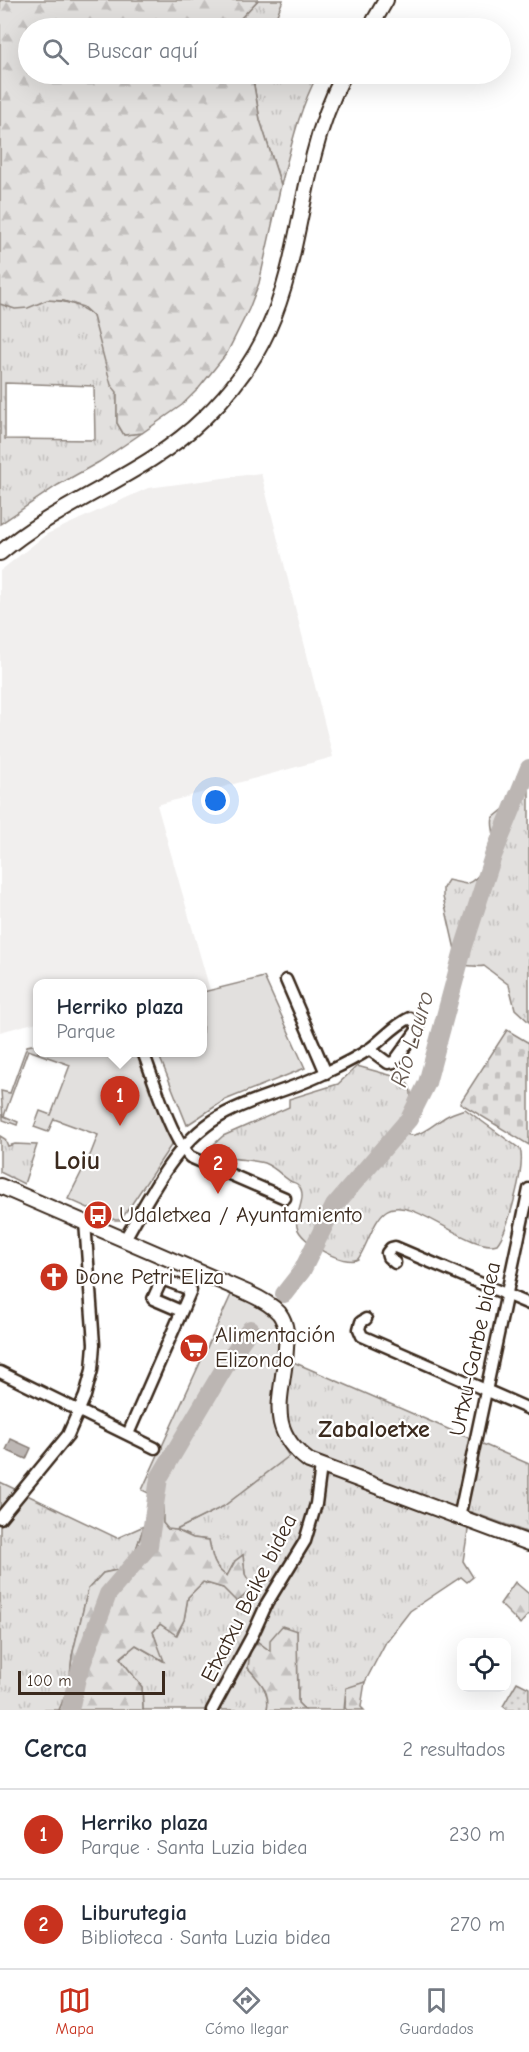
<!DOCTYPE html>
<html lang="es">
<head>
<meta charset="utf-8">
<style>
	body { margin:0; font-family:"Comic Neue",sans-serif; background:#f2f2f3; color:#1f2937 }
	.controls { position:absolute; right:18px; bottom:18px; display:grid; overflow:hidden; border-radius:12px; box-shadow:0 6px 24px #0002 }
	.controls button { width:54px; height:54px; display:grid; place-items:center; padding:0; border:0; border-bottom:2px solid #e0e1e3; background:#fff; color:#1f2937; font:30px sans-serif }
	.scale { position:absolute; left:18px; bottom:15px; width:147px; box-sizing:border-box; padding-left:6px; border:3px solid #3b2a1e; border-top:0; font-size:16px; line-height:21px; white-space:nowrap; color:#3b2a1e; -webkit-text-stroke:4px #fff; paint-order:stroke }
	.you { position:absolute; left:216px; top:801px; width:21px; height:21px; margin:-15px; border:4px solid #fff; border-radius:50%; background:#1a73e8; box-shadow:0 0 0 9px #1a73e833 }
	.badge { display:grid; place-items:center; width:39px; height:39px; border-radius:50%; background:#c8321e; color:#fff; font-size:20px; font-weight:700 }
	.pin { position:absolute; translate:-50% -50px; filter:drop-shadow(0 2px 3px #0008) }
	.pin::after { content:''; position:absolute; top:32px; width:21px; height:18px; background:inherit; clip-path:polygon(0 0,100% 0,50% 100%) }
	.popup { position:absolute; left:33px; top:979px; width:174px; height:78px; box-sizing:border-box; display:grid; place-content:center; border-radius:12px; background:#fff; filter:drop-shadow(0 2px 4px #0005); font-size:20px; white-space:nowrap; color:#747a83 }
	.popup b { font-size:22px; color:#1f2937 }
	.popup::after { content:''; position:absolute; left:50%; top:100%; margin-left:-12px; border:12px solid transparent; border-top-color:#fff }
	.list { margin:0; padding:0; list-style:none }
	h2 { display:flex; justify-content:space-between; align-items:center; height:78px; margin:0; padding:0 24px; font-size:26px }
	h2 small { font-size:20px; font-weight:400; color:#747a83 }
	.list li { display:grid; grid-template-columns:39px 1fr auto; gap:18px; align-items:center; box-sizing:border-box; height:90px; padding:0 24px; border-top:2px solid #e0e1e3 }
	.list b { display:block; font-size:22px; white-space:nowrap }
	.list p { margin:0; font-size:20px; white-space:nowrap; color:#747a83 }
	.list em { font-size:20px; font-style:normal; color:#747a83 }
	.icon { flex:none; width:33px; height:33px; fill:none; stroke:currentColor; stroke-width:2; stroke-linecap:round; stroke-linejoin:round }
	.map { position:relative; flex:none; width:529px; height:1710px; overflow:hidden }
	.search { position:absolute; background:#fff; box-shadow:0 6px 24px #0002; left:18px; right:18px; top:18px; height:66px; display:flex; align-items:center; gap:15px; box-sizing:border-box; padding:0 21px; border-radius:33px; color:#747a83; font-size:22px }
	.sheet { height:258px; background:#fff }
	nav { display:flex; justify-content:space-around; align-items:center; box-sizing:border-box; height:84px; border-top:2px solid #e0e1e3; background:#fff; font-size:16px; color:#747a83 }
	nav a { display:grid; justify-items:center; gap:3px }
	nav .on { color:#c8321e }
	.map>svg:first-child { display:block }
	.built { fill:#f1efee }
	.grass { fill:url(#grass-tufts); stroke:#8e857e; stroke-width:1.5; fill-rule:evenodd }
	.forest { fill:url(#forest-firs); stroke:#8e857e; stroke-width:1.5 }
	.cemetery { fill:url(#cemetery-stones); stroke:#8e857e; stroke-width:1.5 }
	.park { fill:#e2e0de; stroke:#8e857e; stroke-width:1.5 }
	.garden { fill:url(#garden-dots); stroke:#8e857e; stroke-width:1.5 }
	.water { fill:url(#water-ripples); stroke:#887e77; stroke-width:1.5 }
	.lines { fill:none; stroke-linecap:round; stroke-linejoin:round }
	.river { stroke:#bcb6b3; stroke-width:18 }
	.minor-casing { stroke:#3b2a1e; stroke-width:15 }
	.major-casing { stroke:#3b2a1e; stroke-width:18 }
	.minor { stroke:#fff; stroke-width:10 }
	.major { stroke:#fff; stroke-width:14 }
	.labels { text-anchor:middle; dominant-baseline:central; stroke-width:4.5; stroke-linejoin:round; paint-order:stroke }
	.poi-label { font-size:22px; fill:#3b2a1e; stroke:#fff; text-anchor:start }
	.street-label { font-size:22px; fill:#3b2a1e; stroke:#fff }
	.water-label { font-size:24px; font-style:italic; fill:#685b52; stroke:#fff }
	.neighbourhood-label { font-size:24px; font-weight:bold; fill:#3b2a1e; stroke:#fff }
	.quarter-label { font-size:26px; font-weight:bold; fill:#3b2a1e; stroke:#fff }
</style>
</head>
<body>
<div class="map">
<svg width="529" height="1710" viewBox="0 0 529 1710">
	<defs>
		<pattern id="grass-tufts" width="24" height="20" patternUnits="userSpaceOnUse" patternTransform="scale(1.5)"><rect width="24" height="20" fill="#e2e0de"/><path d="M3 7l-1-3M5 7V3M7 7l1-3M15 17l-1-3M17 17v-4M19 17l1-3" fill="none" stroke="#c3c0be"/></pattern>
		<pattern id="forest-firs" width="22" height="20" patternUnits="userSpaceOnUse" patternTransform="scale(1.5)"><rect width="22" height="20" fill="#e2e0de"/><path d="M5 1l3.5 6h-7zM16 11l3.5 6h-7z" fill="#c3c0be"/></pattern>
		<pattern id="cemetery-stones" width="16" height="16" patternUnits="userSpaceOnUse" patternTransform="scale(1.5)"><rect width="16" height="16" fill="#e2e0de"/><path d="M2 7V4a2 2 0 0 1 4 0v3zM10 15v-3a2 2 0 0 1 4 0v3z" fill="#c3c0be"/></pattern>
		<pattern id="garden-dots" width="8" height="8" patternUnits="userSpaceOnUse" patternTransform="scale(1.5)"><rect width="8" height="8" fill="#e2e0de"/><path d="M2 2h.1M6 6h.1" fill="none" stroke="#c3c0be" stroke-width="1.8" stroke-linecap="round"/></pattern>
		<pattern id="water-ripples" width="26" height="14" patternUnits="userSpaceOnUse" patternTransform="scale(1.5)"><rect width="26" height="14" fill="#bcb6b3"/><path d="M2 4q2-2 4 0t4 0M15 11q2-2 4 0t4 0" fill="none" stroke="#9a9491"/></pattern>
	</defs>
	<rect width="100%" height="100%" fill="#fff"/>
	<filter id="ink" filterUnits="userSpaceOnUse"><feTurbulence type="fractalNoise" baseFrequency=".0167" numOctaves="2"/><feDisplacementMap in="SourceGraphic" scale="12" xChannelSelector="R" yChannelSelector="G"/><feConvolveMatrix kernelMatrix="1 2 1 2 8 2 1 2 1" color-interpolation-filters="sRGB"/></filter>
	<g filter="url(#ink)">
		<polygon class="built" points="261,473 333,757 157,805 210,990 203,992 202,984 38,984 37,1022 0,1032 0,571 47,534 148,488"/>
		<g class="grass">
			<polygon points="258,0 283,0 277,15 300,28 245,28 241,18"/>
			<path d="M252,74H318C299,109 291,147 281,185L260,120Z"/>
			<path d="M47,300C65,301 79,304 93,316L117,392V423L124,435L142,433L99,462L58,485L0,524V304C21,310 27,308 47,300ZM5,383L94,386L95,440L5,439Z"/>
			<path d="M524,786L529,789V1022L515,1009L509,985L484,966C477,968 469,964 461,966L458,963L443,897V888L448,880L466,884C481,879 495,853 494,837C494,830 491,825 493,818L511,803Z"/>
			<path d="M357,1066L404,1079C408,1084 412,1089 411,1096C410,1105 390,1138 414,1135C426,1133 436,1122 447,1116C452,1113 459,1111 465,1109L520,1149C526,1164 508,1231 497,1244C468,1253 411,1193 386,1211C374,1219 367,1246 358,1259C345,1267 300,1242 297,1227C294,1214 308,1197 299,1186C295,1181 295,1184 290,1181C282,1176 275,1167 264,1163C248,1158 228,1161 214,1152L213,1145L223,1136L289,1107V1099L338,1084Z"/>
			<polygon points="0,1136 5,1139 8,1146 15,1144 37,1145 24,1184 0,1172"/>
			<path d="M277,1355L529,1464V1533L471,1512L463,1561L473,1577L467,1582L461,1577L410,1611L386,1642L365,1682L346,1689L344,1710H305L298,1703L297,1631L270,1651L258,1642L250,1652L248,1668C260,1681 271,1692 267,1710H143L142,1687L120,1658L136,1645L163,1661L153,1632L160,1624L177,1635L184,1620L188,1597L203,1582L223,1588L245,1574L243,1555L235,1561L227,1576C213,1568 212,1555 209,1540L193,1538L176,1530L224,1506L282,1447L272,1418Z"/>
			<polygon points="0,1482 117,1538 144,1526 133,1558 117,1570 103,1573 88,1589 72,1656 69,1687 59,1710 0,1710"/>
		</g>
		<g class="forest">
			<polygon points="0,0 258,0 241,18 245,28 28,28 28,74 252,74 260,120 281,185 259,283 249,309 227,353 199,388 182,405 142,433 124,435 117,423 117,392 111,385 93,316 83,307 64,301 47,300 28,308 15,309 0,304"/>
			<path d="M164,1500L163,1523L168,1529L176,1530L193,1538L209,1540C212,1555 213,1568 227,1576L235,1561L243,1555L245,1574L253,1588L237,1602L223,1588L203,1582L188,1597L184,1620L176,1635L160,1624L153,1632L164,1661L136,1645L120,1658L142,1687L143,1710H59L69,1687L72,1656L88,1589L103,1573L117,1570L133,1558L144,1526L156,1520Z"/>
			<polygon points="515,1582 529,1594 529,1614 520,1624 500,1604"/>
			<path d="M282,1626L297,1631L298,1703L305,1710H267C271,1692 260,1681 248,1668L250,1652L258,1642L270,1651V1640Z"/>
			<polygon points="365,1682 361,1707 364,1710 347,1710 345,1708 346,1688"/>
		</g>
		<polygon class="cemetery" points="507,1030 529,1043 529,1145 460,1103"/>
		<g class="park">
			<polygon points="264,977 305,1068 225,1100 187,1125 158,1053 202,1052 203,992"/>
			<polygon points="37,1044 38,1052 138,1053 172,1138 172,1144 121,1220 115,1220 68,1199 91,1153 98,1135 54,1119 48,1132 34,1127 40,1111 51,1115 70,1065 28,1050 4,1116 18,1122 17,1125 3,1120 1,1091 10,1093 27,1046"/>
			<path d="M231,1295C244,1300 262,1304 272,1315C288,1330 268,1395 272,1419C274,1433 281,1445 289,1456L224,1506L176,1530L168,1529L163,1523V1500L142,1490Z"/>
		</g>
		<polygon class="garden" points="517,1682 529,1688 529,1710 508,1710 503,1706"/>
		<polygon class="water" points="11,1439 31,1448 26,1459 6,1450"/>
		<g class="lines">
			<g class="river">
				<polyline points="284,1294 302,1271 334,1206 409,1119 427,1083 464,946 493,856 529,768"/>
				<polyline points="70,1710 77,1678 108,1594 149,1546 159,1478 232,1355 250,1329"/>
			</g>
			<g class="minor-casing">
				<g id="minor">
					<polyline points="286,980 326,1073"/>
					<path d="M143,1052C154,1080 171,1138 190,1157L285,1198"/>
					<path d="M125,1239C151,1194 177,1138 226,1113C258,1096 295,1089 327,1072C342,1065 358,1057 371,1048C384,1038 396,1024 410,1018L415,1022L418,1029L394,1062L388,1063L369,1049"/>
					<polyline points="395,1263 388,1257 387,1253 391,1248 395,1247 529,1304"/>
					<polyline points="366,1319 361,1322 359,1329 362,1336 529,1409"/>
					<polyline points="0,1372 155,1448"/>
					<polyline points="128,1434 191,1290 162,1279 153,1299 181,1311"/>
					<polyline points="0,1518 68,1435 85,1396 92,1370 94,1344 85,1222"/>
					<polyline points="459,1518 529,1189"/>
					<polyline points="212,1710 253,1634 267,1603 305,1541 316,1504 321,1466"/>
				</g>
			</g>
			<g class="major-casing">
				<g id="major">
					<polyline points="370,28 386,0"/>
					<path d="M0,553C62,500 145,476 204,418C230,393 253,363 268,330C293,275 299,213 314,154C321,126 331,99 344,74"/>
					<path d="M0,1186L248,1293C259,1298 271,1304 279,1313C287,1324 287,1336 286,1348C284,1395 263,1427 309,1461L529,1543"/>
				</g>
			</g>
			<use href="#minor" class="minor"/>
			<use href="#major" class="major"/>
		</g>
	</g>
	<defs>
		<g id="bus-disc" transform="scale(1.5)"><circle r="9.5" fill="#c8321e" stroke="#fff"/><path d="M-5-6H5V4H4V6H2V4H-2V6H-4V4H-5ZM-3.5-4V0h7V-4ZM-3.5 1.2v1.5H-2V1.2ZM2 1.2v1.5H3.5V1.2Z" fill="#fff"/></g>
		<g id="church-disc" transform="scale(1.5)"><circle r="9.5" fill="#c8321e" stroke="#fff"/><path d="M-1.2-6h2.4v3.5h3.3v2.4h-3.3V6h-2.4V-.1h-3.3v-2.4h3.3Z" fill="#fff"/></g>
		<g id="supermarket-disc" transform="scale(1.5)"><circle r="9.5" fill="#c8321e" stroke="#fff"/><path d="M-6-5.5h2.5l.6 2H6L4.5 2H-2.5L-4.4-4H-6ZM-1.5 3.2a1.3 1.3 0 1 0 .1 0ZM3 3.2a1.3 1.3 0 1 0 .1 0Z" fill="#fff"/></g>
	</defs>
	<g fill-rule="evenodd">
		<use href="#bus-disc" x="98" y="1215"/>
		<use href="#church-disc" x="54" y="1277"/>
		<use href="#supermarket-disc" x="194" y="1348"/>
	</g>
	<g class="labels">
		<g class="poi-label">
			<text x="119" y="1215">Udaletxea / Ayuntamiento</text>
			<text x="75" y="1277">Done Petri Eliza</text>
			<text x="215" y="1335">Alimentación<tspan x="215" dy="25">Elizondo</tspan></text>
		</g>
		<g class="street-label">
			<text transform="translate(475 1349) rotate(-78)">Urtxu-Garbe bidea</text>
			<text transform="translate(249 1598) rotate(-63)">Etxatxu Beike bidea</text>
		</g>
		<g class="water-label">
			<text transform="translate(412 1039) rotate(-73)">Río Lauro</text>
		</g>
		<g class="neighbourhood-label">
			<text x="374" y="1429">Zabaloetxe</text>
		</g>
		<g class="quarter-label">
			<text x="77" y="1161">Loiu</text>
		</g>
	</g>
</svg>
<div class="controls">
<button><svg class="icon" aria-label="locate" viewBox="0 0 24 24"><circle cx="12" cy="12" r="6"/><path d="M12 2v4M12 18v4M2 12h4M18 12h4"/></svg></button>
</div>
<div class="scale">100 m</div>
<div class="you"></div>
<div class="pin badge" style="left:120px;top:1126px">1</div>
<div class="popup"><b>Herriko plaza</b>Parque</div>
<div class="pin badge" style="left:218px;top:1194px">2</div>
<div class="search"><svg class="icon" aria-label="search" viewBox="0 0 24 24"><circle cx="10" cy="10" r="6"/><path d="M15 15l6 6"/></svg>Buscar aquí</div>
</div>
<section class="sheet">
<h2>Cerca<small>2 resultados</small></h2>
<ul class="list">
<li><span class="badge">1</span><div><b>Herriko plaza</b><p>Parque · Santa Luzia bidea</p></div><em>230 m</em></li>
<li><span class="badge">2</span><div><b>Liburutegia</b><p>Biblioteca · Santa Luzia bidea</p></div><em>270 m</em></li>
</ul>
</section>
<nav>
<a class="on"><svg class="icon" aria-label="map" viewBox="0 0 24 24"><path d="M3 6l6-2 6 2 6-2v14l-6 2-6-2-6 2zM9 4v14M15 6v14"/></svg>Mapa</a>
<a><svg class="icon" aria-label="directions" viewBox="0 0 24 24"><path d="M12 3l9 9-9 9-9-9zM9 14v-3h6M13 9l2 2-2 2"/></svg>Cómo llegar</a>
<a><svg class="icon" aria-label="saved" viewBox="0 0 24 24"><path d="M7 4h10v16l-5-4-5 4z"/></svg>Guardados</a>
</nav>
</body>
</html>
